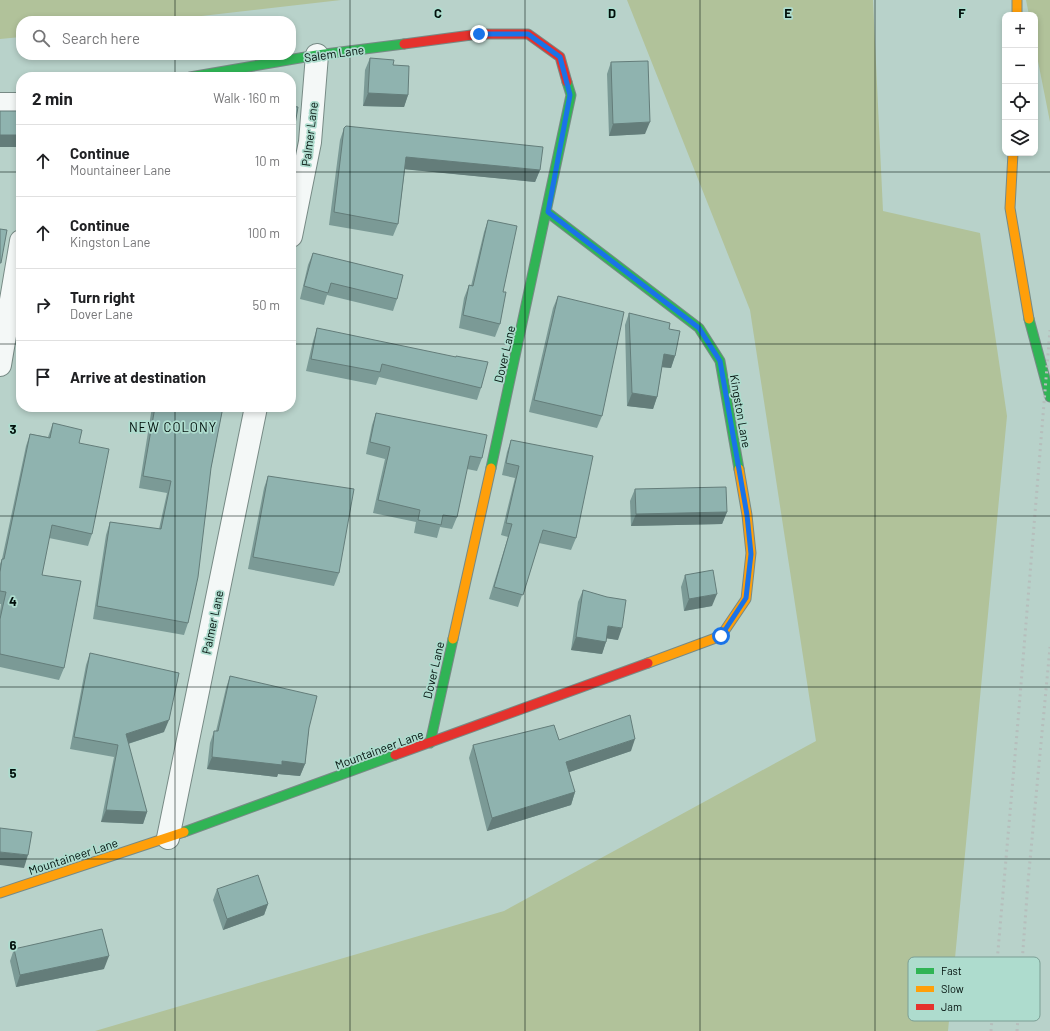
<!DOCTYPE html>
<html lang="en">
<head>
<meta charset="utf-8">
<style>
	body { margin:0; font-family:Barlow,sans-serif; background:#f6f6f6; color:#202124 }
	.controls { position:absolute; right:12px; top:12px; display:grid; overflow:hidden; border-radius:8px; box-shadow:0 2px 6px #0003 }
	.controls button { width:36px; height:36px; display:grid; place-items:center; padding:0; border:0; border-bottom:1px solid #e0e0e0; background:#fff; color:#202124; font:20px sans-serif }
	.stop { position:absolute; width:12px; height:12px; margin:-9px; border:3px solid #1a73e8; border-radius:50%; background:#fff }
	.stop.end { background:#1a73e8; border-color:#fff; box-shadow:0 1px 4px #0008 }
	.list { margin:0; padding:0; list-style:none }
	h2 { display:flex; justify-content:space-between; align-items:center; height:52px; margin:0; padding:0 16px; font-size:17px }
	h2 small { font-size:13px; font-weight:400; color:#757577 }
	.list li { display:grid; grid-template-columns:26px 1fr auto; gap:12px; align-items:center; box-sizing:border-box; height:72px; padding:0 16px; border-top:1px solid #e0e0e0 }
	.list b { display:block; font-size:15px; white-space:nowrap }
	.list p { margin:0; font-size:13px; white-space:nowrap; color:#757577 }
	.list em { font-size:13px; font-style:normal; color:#757577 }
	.icon { flex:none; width:22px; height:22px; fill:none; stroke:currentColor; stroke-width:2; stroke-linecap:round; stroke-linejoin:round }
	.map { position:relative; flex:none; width:1050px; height:1031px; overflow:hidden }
	.search { position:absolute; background:#fff; box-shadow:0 2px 6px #0003; left:16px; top:16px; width:280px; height:44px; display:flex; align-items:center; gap:10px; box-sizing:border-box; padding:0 14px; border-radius:16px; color:#757577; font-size:15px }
	.panel { position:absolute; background:#fff; box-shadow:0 2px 6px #0003; left:16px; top:72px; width:280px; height:340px; border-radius:16px }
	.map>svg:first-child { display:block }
	.green { fill:#b1c29a }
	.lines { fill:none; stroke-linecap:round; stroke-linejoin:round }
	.street-casing { stroke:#778a85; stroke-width:24 }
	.fast-casing { stroke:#778a85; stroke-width:11 }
	.slow-casing { stroke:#778a85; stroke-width:11 }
	.jam-casing { stroke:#778a85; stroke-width:11 }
	.street { stroke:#f4f8f7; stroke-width:22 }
	.fast { stroke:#30b455; stroke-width:9 }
	.slow { stroke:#ff9f0a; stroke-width:9 }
	.jam { stroke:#e5322d; stroke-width:9 }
	.rail { stroke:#b6bebc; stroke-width:3; stroke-dasharray:2 4; stroke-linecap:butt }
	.wall { fill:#7b9a96 }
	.shaded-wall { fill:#647d7a }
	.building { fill:#8fb3af; stroke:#647d7a }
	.route { stroke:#1a73e8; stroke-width:5 }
	.grid { fill:none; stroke:#010f0b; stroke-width:1; stroke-opacity:0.55 }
	.labels { text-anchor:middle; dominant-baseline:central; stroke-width:3.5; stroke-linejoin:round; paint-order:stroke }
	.street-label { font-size:12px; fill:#010f0b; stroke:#aedcce }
	.neighbourhood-label { font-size:13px; letter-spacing:1px; fill:#010f0b; stroke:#aedcce }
	.key { fill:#aedcce; stroke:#7a9e94; stroke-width:1 }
	.key-label { font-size:11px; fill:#010f0b }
	.grid-label { font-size:13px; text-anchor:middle; font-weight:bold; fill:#010f0b; stroke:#aedcce; stroke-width:3.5; stroke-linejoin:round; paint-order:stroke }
</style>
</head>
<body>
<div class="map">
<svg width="1050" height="1031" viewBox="0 0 1050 1031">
	<rect width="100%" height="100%" fill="#b8d2ca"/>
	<g class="green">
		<polygon points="0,0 341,0 158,21 21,21 21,37 0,39"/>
		<polygon points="627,0 873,0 883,211 980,233 1007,416 948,1031 95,1031 504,911 816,741 750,310"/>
		<polygon points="1026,0 1050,0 1050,122 1035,46 1035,15 1029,15"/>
	</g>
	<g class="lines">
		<g class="street-casing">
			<g id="street">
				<polyline points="0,104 21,104"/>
				<polyline points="291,236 310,142 317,55"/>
				<polyline points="0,365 21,241"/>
				<polyline points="168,838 256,407"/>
			</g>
		</g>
		<g class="fast-casing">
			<g id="fast">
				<polyline points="190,77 317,55 404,44"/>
				<polyline points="547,212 699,328 720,361 739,469"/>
				<polyline points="1029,319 1050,397"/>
				<polyline points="491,468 571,95 567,82"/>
				<polyline points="430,743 453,639"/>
				<polyline points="184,832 395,755"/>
			</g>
		</g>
		<g class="slow-casing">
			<g id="slow">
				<polyline points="1017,0 1017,15"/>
				<polyline points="1013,153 1010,208 1029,319"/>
				<polyline points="453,639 491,468"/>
				<polyline points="648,663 721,636 746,599 751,553 747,515 739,469"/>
				<polyline points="0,893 184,832"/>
			</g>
		</g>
		<g class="jam-casing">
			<g id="jam">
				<polyline points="404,44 479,34 528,34 560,57 567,82"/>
				<polyline points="395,755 648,663"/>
			</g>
		</g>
		<use href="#street" class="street"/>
		<use href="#fast" class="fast"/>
		<use href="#slow" class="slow"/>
		<use href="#jam" class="jam"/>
		<g class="rail">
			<polyline points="991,1031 1018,721 1050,330"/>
			<polyline points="1017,1031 1028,882 1050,647"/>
		</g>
	</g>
	<g class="wall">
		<polygon points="370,58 393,65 408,95 404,107 363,106 365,70"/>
		<polygon points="611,62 645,134 609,136 607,74"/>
		<polygon points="344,128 540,170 535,182 405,169 398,224 393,236 329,225 340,140"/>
		<polygon points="488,220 503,292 500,324 495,337 459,328 464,298 469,285 471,286 484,232"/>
		<polygon points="313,253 397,299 393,311 327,295 324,305 300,299 308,265"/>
		<polygon points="558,296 602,416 597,428 529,412 553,308"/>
		<polygon points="629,313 669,329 675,356 671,368 662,367 657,397 653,409 627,406 625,325"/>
		<polygon points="317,328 481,388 477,400 379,377 376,385 306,371 313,341"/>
		<polygon points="152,407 223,407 211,468 188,623 184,635 93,619 106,535 110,522 159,529 167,493 139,488"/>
		<polygon points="376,413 482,458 477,471 467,469 457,517 452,529 440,527 437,538 414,533 416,522 373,513 385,459 366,454 372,425"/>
		<polygon points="53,423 79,443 92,534 88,546 49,538 42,575 64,668 59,680 0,667 0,611 1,604 0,604 0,564 2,559 26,446 30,434 48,437"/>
		<polygon points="511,440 576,538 571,550 539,543 518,607 489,599 508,537 501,535 515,478 502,475 507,452"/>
		<polygon points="268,476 339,573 334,586 248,569 264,488"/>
		<polygon points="635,489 727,512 722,524 631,526 630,501"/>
		<polygon points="685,575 712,606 684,611 681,587"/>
		<polygon points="583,590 618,640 607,638 602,654 571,650 578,602"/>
		<polygon points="90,653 164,732 128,744 147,812 143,824 101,822 114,757 70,749 86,665"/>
		<polygon points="230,676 309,728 305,764 300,776 278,774 277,777 207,769 210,743 214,731 216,731 226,688"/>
		<polygon points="559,740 631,751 569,772 575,792 571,805 487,831 469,758 473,745"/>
		<polygon points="217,889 268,904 264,915 223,930 213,900"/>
		<polygon points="14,949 104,969 16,987 10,961"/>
	</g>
	<g class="shaded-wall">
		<polygon points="368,93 408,95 404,107 363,106"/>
		<polygon points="650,122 645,134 609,136 613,124"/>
		<polygon points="0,135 21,135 21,142 19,147 0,147"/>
		<polygon points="406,157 540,170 535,182 402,169"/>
		<polygon points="664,354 675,356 671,368 660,367"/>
		<polygon points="632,393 657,397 653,409 627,406"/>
		<polygon points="727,512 722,524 631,526 636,514"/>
		<polygon points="717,594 712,606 684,611 689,599"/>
		<polygon points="608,626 622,628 618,640 604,638"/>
		<polygon points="576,637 606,642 602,654 571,650"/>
		<polygon points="169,720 164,732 121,746 126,734"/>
		<polygon points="635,739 631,751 561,775 566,762"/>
		<polygon points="212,757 282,761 305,764 300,776 278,774 277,777 207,769"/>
		<polygon points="575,792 571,805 487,831 492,818"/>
		<polygon points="106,810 147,812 143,824 101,822"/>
		<polygon points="0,852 28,855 24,868 0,865"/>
		<polygon points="268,904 264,915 223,930 227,919"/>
		<polygon points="109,956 104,969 16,987 20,975"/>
	</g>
	<g class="building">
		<polygon points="370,58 394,60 393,65 409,66 408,95 368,93"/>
		<polygon points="648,61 650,122 613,124 611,62"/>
		<polygon points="291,106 298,107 292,142 291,142"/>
		<rect x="0" y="111" width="21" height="24"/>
		<polygon points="346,126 543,147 540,170 406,157 398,224 334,212 344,128"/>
		<polygon points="488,220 517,226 503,292 506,292 500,324 463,315 469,285 473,286"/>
		<polygon points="0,229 7,230 1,263 0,263"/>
		<polygon points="313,253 403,275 397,299 331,283 328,293 304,286"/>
		<polygon points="558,296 624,312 602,416 534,400"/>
		<polygon points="629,313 670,323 669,329 680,331 675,356 664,354 657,397 632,393"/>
		<polygon points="317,328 456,357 456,356 488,362 481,388 382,364 380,372 311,359"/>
		<polygon points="155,407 223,407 211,468 198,577 188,623 97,606 110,522 161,529 171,481 143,476"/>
		<polygon points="376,413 487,435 482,458 470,456 457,517 443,515 441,525 418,520 420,510 378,500 390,447 370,442"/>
		<polygon points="53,423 82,430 79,443 109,449 92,534 52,525 42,575 81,581 64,668 0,654 0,619 6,592 0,591 0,572 2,559 4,559 30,434 50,438"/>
		<polygon points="511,440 593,456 576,538 543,530 523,595 494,587 512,524 506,523 519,466 506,463"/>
		<polygon points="268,476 354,489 339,573 253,557"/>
		<polygon points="726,487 727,512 636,514 635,489"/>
		<polygon points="713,570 717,594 689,599 685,575"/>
		<polygon points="583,590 607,597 626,600 622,628 608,626 606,642 576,637"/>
		<polygon points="90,653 179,673 169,720 126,734 147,812 106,810 118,745 74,737"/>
		<polygon points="230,676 317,696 309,728 305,764 282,761 282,765 212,757 214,731 218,731"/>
		<polygon points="630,715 635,739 566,762 575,792 492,818 473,745 554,725 559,740"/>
		<polygon points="0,828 32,832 28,855 0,852"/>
		<polygon points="258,875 268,904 227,919 217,889"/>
		<polygon points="102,929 109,956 20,975 14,949"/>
	</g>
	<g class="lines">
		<polyline class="route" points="479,34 528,34 560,57 570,95 548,212 699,328 720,361 747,515 751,554 746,598 721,636"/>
	</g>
	<path class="grid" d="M175,0V21M350,0V1031M525,0V1031M700,0V1031M875,0V1031M175,55V77M0,172H21M291,172H1050M0,344H21M291,344H1050M175,407V1031M0,516H1050M0,687H1050M0,859H1050"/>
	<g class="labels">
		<g class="street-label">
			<text transform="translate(334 53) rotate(-8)">Salem Lane</text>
			<text transform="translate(309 134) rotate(-83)">Palmer Lane</text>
			<text transform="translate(504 354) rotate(-77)">Dover Lane</text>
			<text transform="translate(741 411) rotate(80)">Kingston Lane</text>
			<text transform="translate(212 622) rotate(-78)">Palmer Lane</text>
			<text transform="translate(433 670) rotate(-77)">Dover Lane</text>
			<text transform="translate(379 749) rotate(-20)">Mountaineer Lane</text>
			<text transform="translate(73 856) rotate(-18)">Mountaineer Lane</text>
		</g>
		<g class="neighbourhood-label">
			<text x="173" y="427">NEW COLONY</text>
		</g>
	</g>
	<rect x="908" y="957" width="132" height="64" rx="6" class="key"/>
	<rect x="916" y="968" width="18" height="6" fill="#30b455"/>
	<rect x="916" y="986" width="18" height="6" fill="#ff9f0a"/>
	<rect x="916" y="1004" width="18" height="6" fill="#e5322d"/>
	<g class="key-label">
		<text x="941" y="975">Fast</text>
		<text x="941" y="993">Slow</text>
		<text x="941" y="1011">Jam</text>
	</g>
	<g class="grid-label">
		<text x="438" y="18">C</text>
		<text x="612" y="18">D</text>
		<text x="788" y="18">E</text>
		<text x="962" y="18">F</text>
		<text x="13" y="434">3</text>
		<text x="13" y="606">4</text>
		<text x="13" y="778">5</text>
		<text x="13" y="950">6</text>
	</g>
</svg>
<div class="controls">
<button>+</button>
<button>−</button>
<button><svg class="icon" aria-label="locate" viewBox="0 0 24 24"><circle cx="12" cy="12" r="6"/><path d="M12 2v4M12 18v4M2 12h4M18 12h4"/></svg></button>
<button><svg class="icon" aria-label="layers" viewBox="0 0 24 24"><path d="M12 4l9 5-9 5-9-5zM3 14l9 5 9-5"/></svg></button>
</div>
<div class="stop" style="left:721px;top:636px"></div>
<div class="stop end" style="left:479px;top:34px"></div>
<div class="search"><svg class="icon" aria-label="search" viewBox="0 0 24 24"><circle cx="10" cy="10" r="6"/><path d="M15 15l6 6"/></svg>Search here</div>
<section class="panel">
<h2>2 min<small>Walk · 160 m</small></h2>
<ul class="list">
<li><svg class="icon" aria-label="ahead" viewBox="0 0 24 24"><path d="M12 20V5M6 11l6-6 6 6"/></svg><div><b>Continue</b><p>Mountaineer Lane</p></div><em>10 m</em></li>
<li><svg class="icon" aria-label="ahead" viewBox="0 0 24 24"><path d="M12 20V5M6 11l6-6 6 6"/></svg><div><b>Continue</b><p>Kingston Lane</p></div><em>100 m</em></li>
<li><svg class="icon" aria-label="right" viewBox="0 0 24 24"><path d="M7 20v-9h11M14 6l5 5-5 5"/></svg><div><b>Turn right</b><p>Dover Lane</p></div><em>50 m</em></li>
<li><svg class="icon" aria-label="arrive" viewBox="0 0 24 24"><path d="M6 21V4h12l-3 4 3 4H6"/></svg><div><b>Arrive at destination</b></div></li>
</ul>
</section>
</div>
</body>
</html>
